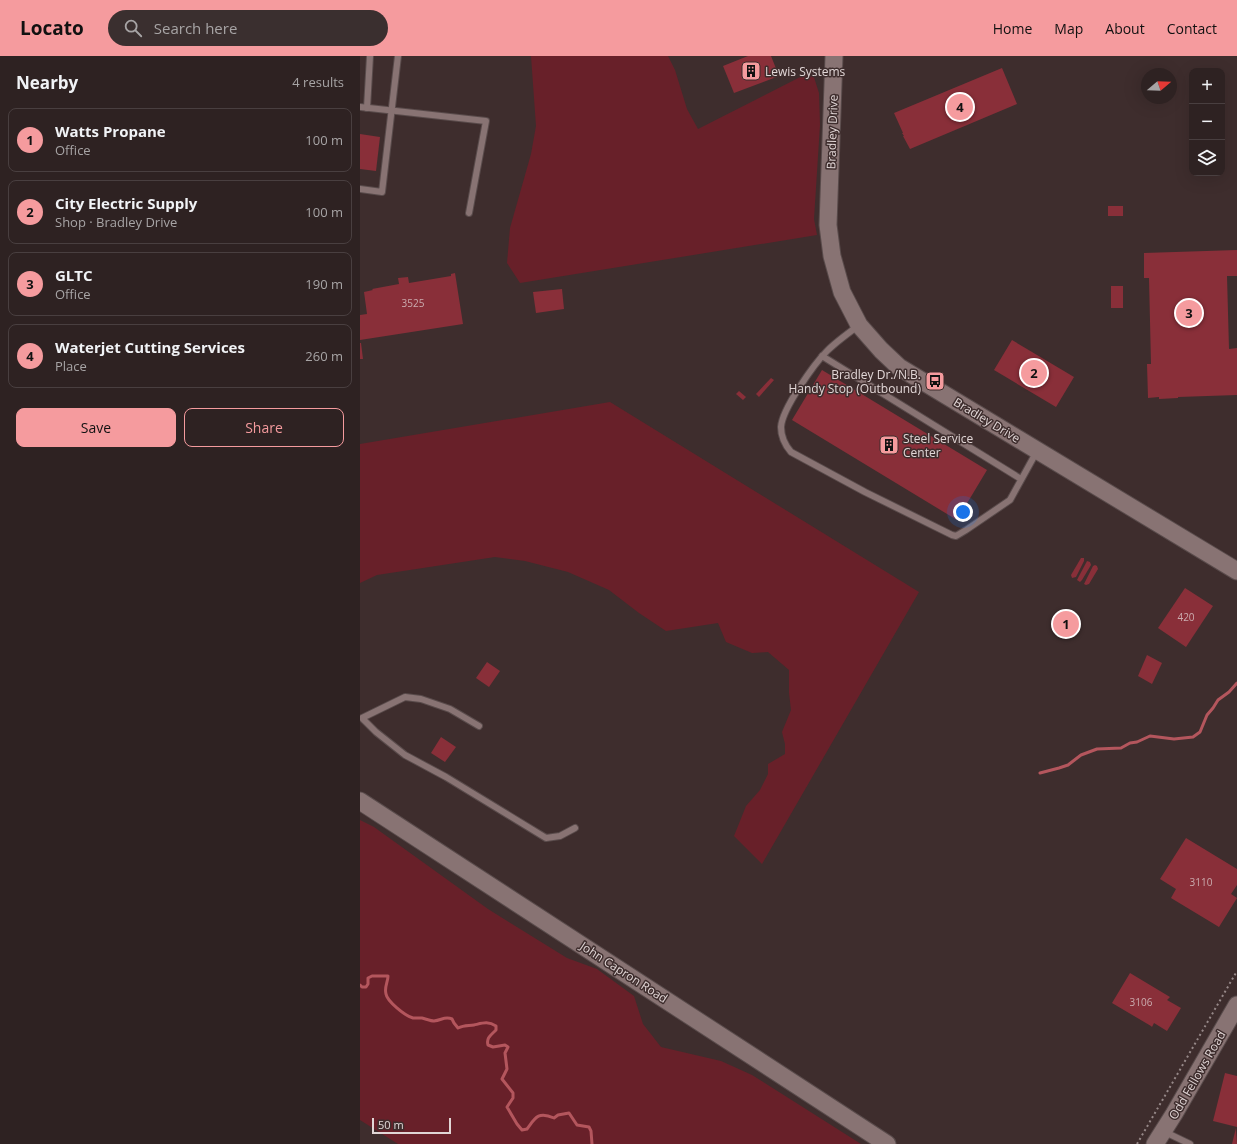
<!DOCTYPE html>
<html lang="en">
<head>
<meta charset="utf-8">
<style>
	body { margin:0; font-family:"Open Sans",sans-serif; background:#3a2f2f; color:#f1f3f6 }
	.controls { position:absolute; right:12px; top:12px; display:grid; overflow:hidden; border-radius:8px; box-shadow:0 4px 16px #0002 }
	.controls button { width:36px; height:36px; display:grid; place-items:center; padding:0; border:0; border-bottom:1px solid #493f40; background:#2e2222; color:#f1f3f6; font:20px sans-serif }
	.compass { position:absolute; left:781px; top:12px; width:36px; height:36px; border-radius:50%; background:#2e2222; box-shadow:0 4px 16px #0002; rotate:71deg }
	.scale { position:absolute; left:12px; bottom:10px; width:79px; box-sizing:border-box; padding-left:4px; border:2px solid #e1d6d6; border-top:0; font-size:11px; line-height:14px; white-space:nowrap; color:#e1d6d6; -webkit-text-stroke:3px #3e2d2d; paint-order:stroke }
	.you { position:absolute; left:603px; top:456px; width:14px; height:14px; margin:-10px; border:3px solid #fff; border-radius:50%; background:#1a73e8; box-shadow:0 0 0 6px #1a73e833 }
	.badge { display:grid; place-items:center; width:26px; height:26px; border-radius:50%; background:#f59b9e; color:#111; font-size:13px; font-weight:700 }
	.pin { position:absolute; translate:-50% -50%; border:2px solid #fff; box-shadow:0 1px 4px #0006 }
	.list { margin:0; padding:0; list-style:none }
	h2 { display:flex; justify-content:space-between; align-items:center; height:52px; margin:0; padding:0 16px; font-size:17px }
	h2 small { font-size:13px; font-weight:400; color:#a7a4a5 }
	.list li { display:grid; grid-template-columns:26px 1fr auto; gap:12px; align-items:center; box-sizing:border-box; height:64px; margin:0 8px 8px; padding:0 8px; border:1px solid #493f40; border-radius:8px }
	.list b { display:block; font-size:15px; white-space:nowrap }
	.list p { margin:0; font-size:13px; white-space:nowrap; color:#a7a4a5 }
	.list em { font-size:13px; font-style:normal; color:#a7a4a5 }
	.actions { display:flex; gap:8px; padding:12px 16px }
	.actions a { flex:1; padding:9px 0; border:1px solid #f59b9e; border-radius:8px; text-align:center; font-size:14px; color:#f59b9e }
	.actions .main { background:#f59b9e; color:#111 }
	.icon { flex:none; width:22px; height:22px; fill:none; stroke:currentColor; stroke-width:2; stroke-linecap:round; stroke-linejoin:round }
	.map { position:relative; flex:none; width:877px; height:1088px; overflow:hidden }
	header { display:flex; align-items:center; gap:24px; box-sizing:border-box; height:56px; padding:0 20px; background:#f59b9e; color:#111 }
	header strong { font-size:19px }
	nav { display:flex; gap:22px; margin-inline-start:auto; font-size:14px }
	.search { width:280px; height:36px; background:#3a2f2f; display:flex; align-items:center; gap:10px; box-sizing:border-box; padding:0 14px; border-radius:22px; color:#a7a4a5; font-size:15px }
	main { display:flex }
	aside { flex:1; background:#2e2222 }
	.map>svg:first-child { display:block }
	.green { fill:#682029 }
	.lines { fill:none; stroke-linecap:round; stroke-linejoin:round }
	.stream { stroke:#b4565d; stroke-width:3 }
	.building { fill:#892f39 }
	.lane-casing { stroke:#594b4b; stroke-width:8 }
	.secondary-casing { stroke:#594b4b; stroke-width:19 }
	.path { stroke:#978989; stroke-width:2; stroke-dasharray:2 3; stroke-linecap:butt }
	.lane { stroke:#887373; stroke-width:6 }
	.secondary { stroke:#887373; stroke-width:17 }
	.labels { text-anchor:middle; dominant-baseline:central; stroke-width:3; stroke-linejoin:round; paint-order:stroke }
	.number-label { font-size:10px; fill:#cbacaf }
	.poi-label { font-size:12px; fill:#e1d6d6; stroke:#3e2d2d; text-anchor:start }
	.street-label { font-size:12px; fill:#e1d6d6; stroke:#3e2d2d }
</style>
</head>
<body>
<header>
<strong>Locato</strong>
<div class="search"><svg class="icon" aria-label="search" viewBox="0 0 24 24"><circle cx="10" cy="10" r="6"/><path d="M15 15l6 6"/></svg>Search here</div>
<nav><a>Home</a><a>Map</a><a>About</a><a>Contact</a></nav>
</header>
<main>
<aside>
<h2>Nearby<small>4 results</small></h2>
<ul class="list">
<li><span class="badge">1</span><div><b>Watts Propane</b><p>Office</p></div><em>100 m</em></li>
<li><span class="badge">2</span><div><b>City Electric Supply</b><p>Shop · Bradley Drive</p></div><em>100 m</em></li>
<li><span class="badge">3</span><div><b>GLTC</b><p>Office</p></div><em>190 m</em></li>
<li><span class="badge">4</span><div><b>Waterjet Cutting Services</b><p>Place</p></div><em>260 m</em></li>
</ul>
<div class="actions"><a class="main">Save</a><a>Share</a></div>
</aside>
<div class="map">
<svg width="877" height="1088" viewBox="0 0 877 1088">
	<rect width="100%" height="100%" fill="#3e2d2d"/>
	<g class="green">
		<polygon points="171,0 308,0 315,14 327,53 338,73 452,15 459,37 460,69 454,163 457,179 160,227 147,207 150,172 171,98 176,70"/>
		<polygon points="250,346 559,536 402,808 374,780 386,750 400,734 408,718 408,708 425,698 425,688 422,676 431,654 429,637 429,614 408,596 392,597 366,586 358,567 306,575 279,557 249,534 208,516 165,505 135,501 17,519 0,527 0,388"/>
		<polygon points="0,764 14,771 128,853 207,902 237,913 274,940 283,968 301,991 361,1005 392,1019 501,1088 38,1088 0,1064"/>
	</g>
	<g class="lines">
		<g class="stream">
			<polyline points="680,717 699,712 708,709 721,699 737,693 761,692 770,687 777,686 790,680 814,683 833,681 840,676 847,659 853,652 858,644 869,636 877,627"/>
			<path d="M0,929L2,931H6L8,928V922L12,920H28C28,926 24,931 26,938C27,945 45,960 53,962C56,962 59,962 62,962C66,963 71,965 74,965C82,964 85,960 92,963L94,967L98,972C104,969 109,970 114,969C123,967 128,965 136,970V974C131,979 126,982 128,989L133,991L145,989L148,991L145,997L147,1013L142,1023L153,1037V1042L147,1051L157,1068L162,1074L167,1073C175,1062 178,1055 194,1062L198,1059L209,1057L217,1069L229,1071L231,1075L232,1088"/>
		</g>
	</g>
	<g class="building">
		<polygon points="388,0 411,0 419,20 374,37 363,10"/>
		<polygon points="642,12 657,48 550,93 543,80 544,80 542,77 543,77 534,57"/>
		<polygon points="0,78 20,81 16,115 0,113"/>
		<rect x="748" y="150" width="15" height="10"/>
		<polygon points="877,194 877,220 867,220 869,293 877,292 877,339 818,341 818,342 799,343 799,341 788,342 787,308 791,308 789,222 784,222 784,197"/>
		<polygon points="95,217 103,268 0,284 0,259 7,258 4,236 13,234 12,233 39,228 38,222 48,221 49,227 91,220 91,218"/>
		<rect x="751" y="230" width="12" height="22"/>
		<polygon points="202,233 204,253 176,257 173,236"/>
		<polygon points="652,284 714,321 696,351 634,314"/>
		<polygon points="0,287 1,287 3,303 0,303"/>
		<polygon points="462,314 627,414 597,464 432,364"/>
		<polygon points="411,322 414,324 399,341 396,338"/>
		<polygon points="379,335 386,341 383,344 376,338"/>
		<polygon points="721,502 724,502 724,505 716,521 712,522 711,519"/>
		<polygon points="727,505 730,506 731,509 722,524 720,526 717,524 718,522"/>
		<polygon points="735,509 737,510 738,513 729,528 726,529 724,528 733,510"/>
		<polygon points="825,532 853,550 826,591 798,572"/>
		<polygon points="706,559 714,564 706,577 698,572"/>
		<polygon points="787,599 802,607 792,628 778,620"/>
		<polygon points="127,606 140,615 129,631 116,622"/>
		<polygon points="81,681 96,691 85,706 71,697"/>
		<polygon points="826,782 877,813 877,829 871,838 877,842 859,871 811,842 816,833 800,823"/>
		<polygon points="770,917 810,941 807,944 821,952 807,975 794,967 792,971 791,970 752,947"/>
		<polygon points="865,1017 877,1020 877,1071 853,1065"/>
		<polygon points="876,1072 877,1088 872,1088"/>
	</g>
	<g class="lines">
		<g class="lane-casing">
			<g id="lane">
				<polyline points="0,51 126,65 109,157"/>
				<polyline points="7,52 10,0"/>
				<polyline points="0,133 22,136 38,0"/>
				<path d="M498,270C487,278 476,286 467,295C454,308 422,353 421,371C421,380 425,389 431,396L505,436L592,479L596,480L606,474L650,444L677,395"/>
				<polyline points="462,300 661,423"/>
				<polyline points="119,670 90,653 61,643 45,641 2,662 16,676 45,699 86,721 186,782 200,780 215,772"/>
				<polyline points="805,1076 830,1088"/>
			</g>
		</g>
		<g class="secondary-casing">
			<g id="secondary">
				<polyline points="474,0 468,169 472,200 482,236 499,269 521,294 539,311 877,515"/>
				<polyline points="0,745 527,1088"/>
				<polyline points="795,1088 814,1058 877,949"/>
			</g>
		</g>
		<polyline class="path" points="777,1088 877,915"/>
		<use href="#lane" class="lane"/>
		<use href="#secondary" class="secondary"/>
	</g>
	<defs>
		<g id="building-square" transform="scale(1)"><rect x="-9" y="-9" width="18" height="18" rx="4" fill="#f59b9e" stroke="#3e2d2d"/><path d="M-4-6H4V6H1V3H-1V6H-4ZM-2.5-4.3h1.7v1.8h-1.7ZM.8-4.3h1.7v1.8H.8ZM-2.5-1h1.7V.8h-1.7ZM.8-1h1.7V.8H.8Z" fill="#111"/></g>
		<g id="bus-square" transform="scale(1)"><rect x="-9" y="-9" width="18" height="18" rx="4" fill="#f59b9e" stroke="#3e2d2d"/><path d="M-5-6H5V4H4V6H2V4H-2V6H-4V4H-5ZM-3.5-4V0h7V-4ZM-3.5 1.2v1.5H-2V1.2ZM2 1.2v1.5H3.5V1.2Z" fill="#111"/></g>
	</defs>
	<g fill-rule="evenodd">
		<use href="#building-square" x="391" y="15"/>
		<use href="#bus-square" x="575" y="325"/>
		<use href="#building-square" x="529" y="389"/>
	</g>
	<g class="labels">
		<g class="number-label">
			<text x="53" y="247">3525</text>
			<text x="826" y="561">420</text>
			<text x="841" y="826">3110</text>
			<text x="781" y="946">3106</text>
		</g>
		<g class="poi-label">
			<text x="405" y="15">Lewis Systems</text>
			<text x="561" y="318" text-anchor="end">Bradley Dr./N.B.<tspan x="561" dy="14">Handy Stop (Outbound)</tspan></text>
			<text x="543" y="382">Steel Service<tspan x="543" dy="14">Center</tspan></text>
		</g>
		<g class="street-label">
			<text transform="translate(472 76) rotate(-88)">Bradley Drive</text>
			<text transform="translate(627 364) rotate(31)">Bradley Drive</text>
			<text transform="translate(264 916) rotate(33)">John Capron Road</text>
			<text transform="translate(837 1019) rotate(-60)">Odd Fellows Road</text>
		</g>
	</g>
</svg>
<div class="controls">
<button>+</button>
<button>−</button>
<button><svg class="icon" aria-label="layers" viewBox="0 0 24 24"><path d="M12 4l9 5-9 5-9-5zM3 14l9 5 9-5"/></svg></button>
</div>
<svg class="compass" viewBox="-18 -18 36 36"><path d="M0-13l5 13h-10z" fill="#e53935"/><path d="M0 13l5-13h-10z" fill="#a7a4a5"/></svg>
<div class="scale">50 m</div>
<div class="you"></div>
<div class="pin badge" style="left:706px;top:568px">1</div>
<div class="pin badge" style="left:674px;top:317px">2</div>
<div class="pin badge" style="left:829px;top:257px">3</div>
<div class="pin badge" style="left:600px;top:51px">4</div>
</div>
</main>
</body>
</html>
